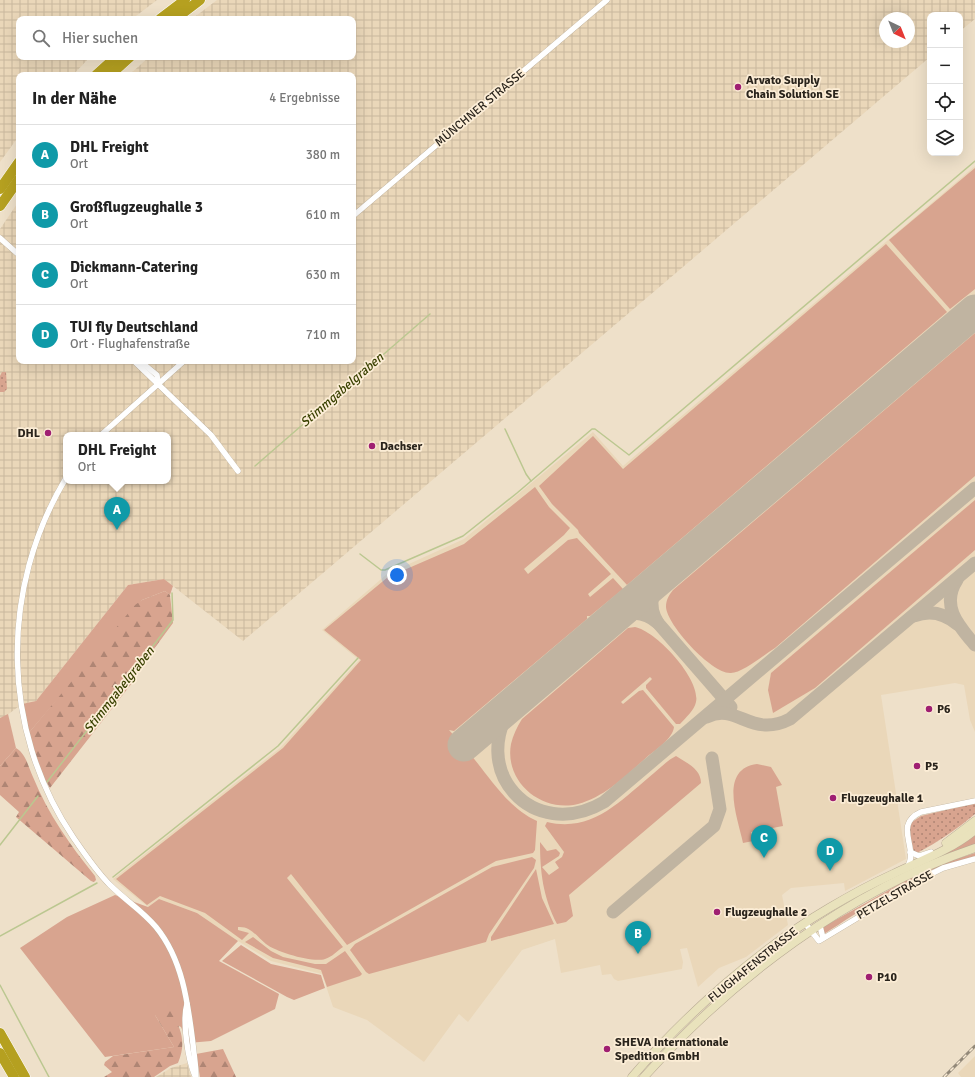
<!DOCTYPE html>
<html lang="de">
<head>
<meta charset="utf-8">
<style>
	body { margin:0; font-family:Signika,sans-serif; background:#f2f2f2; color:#222 }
	.controls { position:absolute; right:12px; top:12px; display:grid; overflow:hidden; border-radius:8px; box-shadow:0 4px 16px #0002 }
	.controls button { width:36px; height:36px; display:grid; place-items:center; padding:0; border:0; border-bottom:1px solid #e0e0e0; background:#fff; color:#222; font:20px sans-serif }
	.compass { position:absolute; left:879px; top:12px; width:36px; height:36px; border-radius:50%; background:#fff; box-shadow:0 4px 16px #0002; rotate:137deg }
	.you { position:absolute; left:397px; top:575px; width:14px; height:14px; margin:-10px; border:3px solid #fff; border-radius:50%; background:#1a73e8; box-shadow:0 0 0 6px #1a73e833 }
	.badge { display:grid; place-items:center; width:26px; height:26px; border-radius:50%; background:#9f1f72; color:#fff; font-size:13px; font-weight:700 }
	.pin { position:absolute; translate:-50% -33px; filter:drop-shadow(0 1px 2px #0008) }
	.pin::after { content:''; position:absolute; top:21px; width:14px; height:12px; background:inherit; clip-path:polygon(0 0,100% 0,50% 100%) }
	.popup { position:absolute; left:63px; top:432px; width:108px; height:52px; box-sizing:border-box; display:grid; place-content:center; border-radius:8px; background:#fff; filter:drop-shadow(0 1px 3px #0005); font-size:13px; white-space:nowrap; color:#767676 }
	.popup b { font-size:15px; color:#222 }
	.popup::after { content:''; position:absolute; left:50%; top:100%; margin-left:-8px; border:8px solid transparent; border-top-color:#fff }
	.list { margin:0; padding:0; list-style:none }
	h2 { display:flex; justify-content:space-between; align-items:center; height:52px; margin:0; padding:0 16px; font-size:17px }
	h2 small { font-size:13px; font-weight:400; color:#767676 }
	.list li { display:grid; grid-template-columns:26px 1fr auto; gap:12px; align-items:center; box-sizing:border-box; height:60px; padding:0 16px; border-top:1px solid #e0e0e0 }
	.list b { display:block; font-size:15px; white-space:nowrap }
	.list p { margin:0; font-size:13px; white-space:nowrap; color:#767676 }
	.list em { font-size:13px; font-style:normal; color:#767676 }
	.icon { flex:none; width:22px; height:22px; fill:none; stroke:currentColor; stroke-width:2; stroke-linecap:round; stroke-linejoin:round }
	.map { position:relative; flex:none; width:975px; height:1077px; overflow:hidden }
	.search { position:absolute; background:#fff; box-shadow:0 4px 16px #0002; left:16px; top:16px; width:340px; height:44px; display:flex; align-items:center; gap:10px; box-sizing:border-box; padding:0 14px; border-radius:8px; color:#767676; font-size:15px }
	.panel { position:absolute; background:#fff; box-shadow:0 4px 16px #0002; left:16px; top:72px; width:340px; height:292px; border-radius:8px }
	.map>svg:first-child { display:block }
	.built { fill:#ead7b9 }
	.industrial { fill:url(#industrial-grid); fill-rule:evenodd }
	.grass { fill:#d8a48f }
	.forest { fill:url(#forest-firs) }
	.park { fill:url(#park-dots) }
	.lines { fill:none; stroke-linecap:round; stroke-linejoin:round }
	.stream { stroke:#bbc790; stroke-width:1.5 }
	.taxiway { stroke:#c0b4a1; stroke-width:13 }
	.runway { stroke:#c0b4a1; stroke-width:33 }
	.minor-casing { stroke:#b7a993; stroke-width:6 }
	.secondary-casing { stroke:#b7a993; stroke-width:9 }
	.motorway-casing { stroke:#fff; stroke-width:11 }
	.minor { stroke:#fff; stroke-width:5.5 }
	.secondary { stroke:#e9e2bc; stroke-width:8 }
	.motorway { stroke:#b5a020; stroke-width:10 }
	.rail-casing { stroke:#938979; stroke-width:3 }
	.rail { stroke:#fcedd6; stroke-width:1.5; stroke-dasharray:4.5; stroke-linecap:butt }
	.poi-dot { fill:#9f1f72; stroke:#fcedd6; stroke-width:1.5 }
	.labels { text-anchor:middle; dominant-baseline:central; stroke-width:3.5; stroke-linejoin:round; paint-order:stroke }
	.poi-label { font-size:12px; font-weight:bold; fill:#2a241c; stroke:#fcedd6; text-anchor:start }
	.street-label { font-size:12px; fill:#2a241c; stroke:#fcedd6 }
	.water-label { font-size:13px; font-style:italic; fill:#394100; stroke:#fcedd6 }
</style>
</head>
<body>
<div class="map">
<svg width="975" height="1077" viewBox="0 0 975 1077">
	<defs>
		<pattern id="industrial-grid" width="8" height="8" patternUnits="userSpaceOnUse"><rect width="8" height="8" fill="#ead7b9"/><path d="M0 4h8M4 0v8" fill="none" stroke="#c9b89e"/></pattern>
		<pattern id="forest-firs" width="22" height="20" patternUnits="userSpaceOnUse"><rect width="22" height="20" fill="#d8a48f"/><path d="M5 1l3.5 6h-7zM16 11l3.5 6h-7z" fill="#af8574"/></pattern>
		<pattern id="park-dots" width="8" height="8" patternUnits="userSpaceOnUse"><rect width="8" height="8" fill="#d8a48f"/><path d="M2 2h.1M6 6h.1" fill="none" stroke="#af8574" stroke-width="1.8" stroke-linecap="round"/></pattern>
	</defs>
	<rect width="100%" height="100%" fill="#eee0c9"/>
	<g class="built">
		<polygon points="975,166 975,732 970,720 964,685 955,683 881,695 906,859 845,891 844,883 791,888 782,895 788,925 746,957 719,968 698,987 687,948 680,949 683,962 682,969 618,981 614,979 611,974 602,975 600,965 561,973 555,939 522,950 468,1022 459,1014 424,1062 367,1020 333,1007 322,974 271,961 238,941 197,913 159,899 148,907 113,879 280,748 359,660 322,630 387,574 464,539 593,432 623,466"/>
		<polygon points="975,1056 975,1077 961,1077 958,1073"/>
	</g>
	<g class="industrial">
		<polygon points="0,0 157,0 132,19 19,19 19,57 90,57 73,75 19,75 19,136 0,162"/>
		<path d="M217,0H975V19L960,31V15H930V57L243,641L164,579L128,585L36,701L22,704L6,716L0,718V229L19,201V361H353V75H129L149,57H353V19H192ZM885,18H909V42H885ZM66,435H168V481H66Z"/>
		<polygon points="187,1063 191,1077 156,1077 171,1068"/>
	</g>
	<g class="grass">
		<polygon points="975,168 975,289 950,309 889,240"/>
		<polygon points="886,244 947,312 627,585 579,533 578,530 552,504 539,486 593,436 623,469"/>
		<path d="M975,333V476L775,648C765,654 741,674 730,673C711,673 667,625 666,607C666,600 669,595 673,590Z"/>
		<path d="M535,487L549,507L570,528L564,535L524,569L528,574L568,540L577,538L611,574L588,594L590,597L613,578L623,589L590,616H587V619L454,731L449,730L456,738L451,742L466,759L471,755C490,778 509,809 537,821L535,850L533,853L496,861L347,945L291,874L287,878L343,947C337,951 332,957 325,959C313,963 276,952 266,944C256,936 251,926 238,927V930L249,933L242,940L205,913L160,896L147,905L116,879L283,748L361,660L324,630L388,577L464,544Z"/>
		<polygon points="975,500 975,550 815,688 773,713 768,690 771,673"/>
		<polygon points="164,579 173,586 170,595 165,591 142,600 27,735 22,704 36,701 128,585"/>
		<path d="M635,627C656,631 701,679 696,702C694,711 686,717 680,724H676L646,688V685L652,679L650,677L621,702L623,704L639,691L643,690L674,727C673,738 656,750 648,756C628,774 605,797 578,804C542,813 504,782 511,744C513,735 517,727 522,719L628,628Z"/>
		<polygon points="8,714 16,748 0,766 0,718"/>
		<path d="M676,756C687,763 701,769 701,783L569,895L573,916L566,922L557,924C543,897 540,872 540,842L547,851L556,849L560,853L559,856L542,867L549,875L559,868L555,862L562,857L564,852L545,826L547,822C593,833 621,800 654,773C661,767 668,760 676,756Z"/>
		<path d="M757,764L771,767L782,785L776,787L783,826L751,832L753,841L743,843C738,819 718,769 757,764Z"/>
		<polygon points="975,833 975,844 946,855 945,852"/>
		<path d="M975,853V857C966,859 957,861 948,864C907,877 861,911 824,934L823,927L928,868Z"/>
		<polygon points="532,857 536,860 534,868 489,934 486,942 369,974 366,972 350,950 355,944 492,867"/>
		<polygon points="536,869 542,898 554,924 491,941 491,937"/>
		<polygon points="115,895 148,907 159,899 197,913 238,941 219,961 279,994 275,1009 211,1041 188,1043 181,1027 155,1015 174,1047 105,1057 20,948 67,917"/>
		<polygon points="253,937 271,951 283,957 315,964 326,964 345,951 362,974 360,976 327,987 321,970 273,958 245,942"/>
		<polygon points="241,945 271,964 321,975 325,988 294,1000 287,997 222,961"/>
	</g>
	<g class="forest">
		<polygon points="165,591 170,595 173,623 143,664 132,683 50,788 37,766 27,735 135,605 142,600"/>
		<path d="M16,748C26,754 28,766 33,777C48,814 70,845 95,876L96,880L94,882L91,881L16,817L19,812L0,795V766Z"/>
		<path d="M167,1004C179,1025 188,1039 178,1063L170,1066L154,1077H104L112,1072L104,1065L105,1062L113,1056L174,1047L155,1015Z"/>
		<polygon points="223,1049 236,1077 200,1077 196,1054"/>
	</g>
	<g class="park">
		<polygon points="2,372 6,372 7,389 4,392 0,392 0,376"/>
		<path d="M975,803V814C957,829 938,842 917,853L915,852C909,844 908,831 912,822L921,816Z"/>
	</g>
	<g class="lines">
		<g class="stream">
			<polyline points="505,429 526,474 531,481"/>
			<polyline points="255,466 430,314"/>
			<polyline points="360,554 381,570 385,570 463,536 517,493 592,429 595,429 629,455 975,161"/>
			<polyline points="47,782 173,620 172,593"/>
			<polyline points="0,845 38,796"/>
			<polyline points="113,877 278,746 358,658"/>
			<polyline points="0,936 97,883"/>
			<polyline points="0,985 49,1077"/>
		</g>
		<g class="taxiway">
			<path d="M957,580C940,606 959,626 975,645"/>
			<path d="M914,616C929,610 944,613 957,624"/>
			<path d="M611,620C628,611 643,610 658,623C646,604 653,588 667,573"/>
			<polyline points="658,623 731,707"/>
			<path d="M515,702C465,769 533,844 604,802L975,488"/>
			<path d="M707,717C737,702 751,739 790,719L975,563"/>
			<polyline points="613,912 714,826 720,809 712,758"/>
		</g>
		<polyline class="runway" points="464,745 975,311"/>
		<g class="minor-casing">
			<g id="minor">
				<polyline points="353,216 607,0"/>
				<polyline points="0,238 19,255"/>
				<polyline points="134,361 211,435 238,471"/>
				<polyline points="140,361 157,375 158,383"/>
				<polyline points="101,435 184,361"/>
				<path d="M66,478C0,588 0,729 73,837C84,853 96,871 110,885C125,900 143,911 156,927C183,960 188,1004 193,1044C194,1055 196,1066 196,1077"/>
				<polyline points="910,852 919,856 931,852"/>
				<path d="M907,867C920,849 892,825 921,812L975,801"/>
				<polyline points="805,923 819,941 927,876 943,868 975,859"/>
				<polyline points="820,926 823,938"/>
				<path d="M187,1004C182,1021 188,1060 195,1076"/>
			</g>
		</g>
		<g class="secondary-casing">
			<g id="secondary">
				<polyline points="946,843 975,821"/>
				<path d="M632,1077C684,1016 759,949 829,908C849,896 871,884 893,874C920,861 951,850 975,830"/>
				<path d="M644,1077C733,978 848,891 975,848"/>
			</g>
		</g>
		<g class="motorway-casing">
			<g id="motorway">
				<polyline points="160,19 185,0"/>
				<polyline points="175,19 200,0"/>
				<polyline points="96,75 116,57"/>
				<polyline points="110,75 130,57"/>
				<polyline points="0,189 19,162"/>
				<polyline points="0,206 19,179"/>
				<polyline points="0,1033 25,1077"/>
				<polyline points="0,1053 14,1077"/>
			</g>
		</g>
		<use href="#minor" class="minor"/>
		<use href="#secondary" class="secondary"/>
		<use href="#motorway" class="motorway"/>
		<g class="rail-casing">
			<polyline id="rail" points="944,1077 975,1046"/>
		</g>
		<use href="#rail" class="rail"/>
	</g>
	<g class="poi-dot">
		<circle cx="738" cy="87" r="4"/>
		<circle cx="48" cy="433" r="4"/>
		<circle cx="372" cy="446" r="4"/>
		<circle cx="929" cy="709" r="4"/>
		<circle cx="917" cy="766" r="4"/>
		<circle cx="833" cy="798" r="4"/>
		<circle cx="717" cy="912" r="4"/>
		<circle cx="869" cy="977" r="4"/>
		<circle cx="607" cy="1049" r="4"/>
	</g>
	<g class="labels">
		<g class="poi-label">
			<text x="746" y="80">Arvato Supply<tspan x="746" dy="14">Chain Solution SE</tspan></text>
			<text x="40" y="433" text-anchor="end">DHL</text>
			<text x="380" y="446">Dachser</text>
			<text x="937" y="709">P6</text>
			<text x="925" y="766">P5</text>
			<text x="841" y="798">Flugzeughalle 1</text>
			<text x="725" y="912">Flugzeughalle 2</text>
			<text x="877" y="977">P10</text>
			<text x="615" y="1042">SHEVA Internationale<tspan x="615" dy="14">Spedition GmbH</tspan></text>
		</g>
		<g class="street-label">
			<text transform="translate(480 108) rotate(-40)">MÜNCHNER STRASSE</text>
			<text transform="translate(895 895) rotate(-30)">PETZELSTRASSE</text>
			<text transform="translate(753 965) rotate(-39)">FLUGHAFENSTRASSE</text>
		</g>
		<g class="water-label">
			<text transform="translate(342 390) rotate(-41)">Stimmgabelgraben</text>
			<text transform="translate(119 690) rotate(-52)">Stimmgabelgraben</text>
		</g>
	</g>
</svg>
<div class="controls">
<button>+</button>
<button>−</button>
<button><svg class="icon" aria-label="locate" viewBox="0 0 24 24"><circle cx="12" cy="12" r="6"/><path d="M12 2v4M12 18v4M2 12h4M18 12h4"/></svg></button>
<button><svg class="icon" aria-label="layers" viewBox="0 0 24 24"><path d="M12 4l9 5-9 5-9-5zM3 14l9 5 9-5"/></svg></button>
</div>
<svg class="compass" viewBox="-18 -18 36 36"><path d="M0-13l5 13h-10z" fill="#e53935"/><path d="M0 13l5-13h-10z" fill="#767676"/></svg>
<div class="you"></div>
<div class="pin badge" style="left:117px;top:530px;background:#0f9aa8">A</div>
<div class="popup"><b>DHL Freight</b>Ort</div>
<div class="pin badge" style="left:638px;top:954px;background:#0f9aa8">B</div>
<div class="pin badge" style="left:764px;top:858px;background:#0f9aa8">C</div>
<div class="pin badge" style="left:830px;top:871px;background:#0f9aa8">D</div>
<div class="search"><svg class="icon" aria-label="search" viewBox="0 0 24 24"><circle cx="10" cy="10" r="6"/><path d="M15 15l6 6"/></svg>Hier suchen</div>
<section class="panel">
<h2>In der Nähe<small>4 Ergebnisse</small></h2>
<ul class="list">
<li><span class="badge" style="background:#0f9aa8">A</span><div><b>DHL Freight</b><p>Ort</p></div><em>380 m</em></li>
<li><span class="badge" style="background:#0f9aa8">B</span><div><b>Großflugzeughalle 3</b><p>Ort</p></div><em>610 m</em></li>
<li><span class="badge" style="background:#0f9aa8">C</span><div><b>Dickmann-Catering</b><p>Ort</p></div><em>630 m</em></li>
<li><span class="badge" style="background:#0f9aa8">D</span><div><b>TUI fly Deutschland</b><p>Ort · Flughafenstraße</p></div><em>710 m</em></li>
</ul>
</section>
</div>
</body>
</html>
